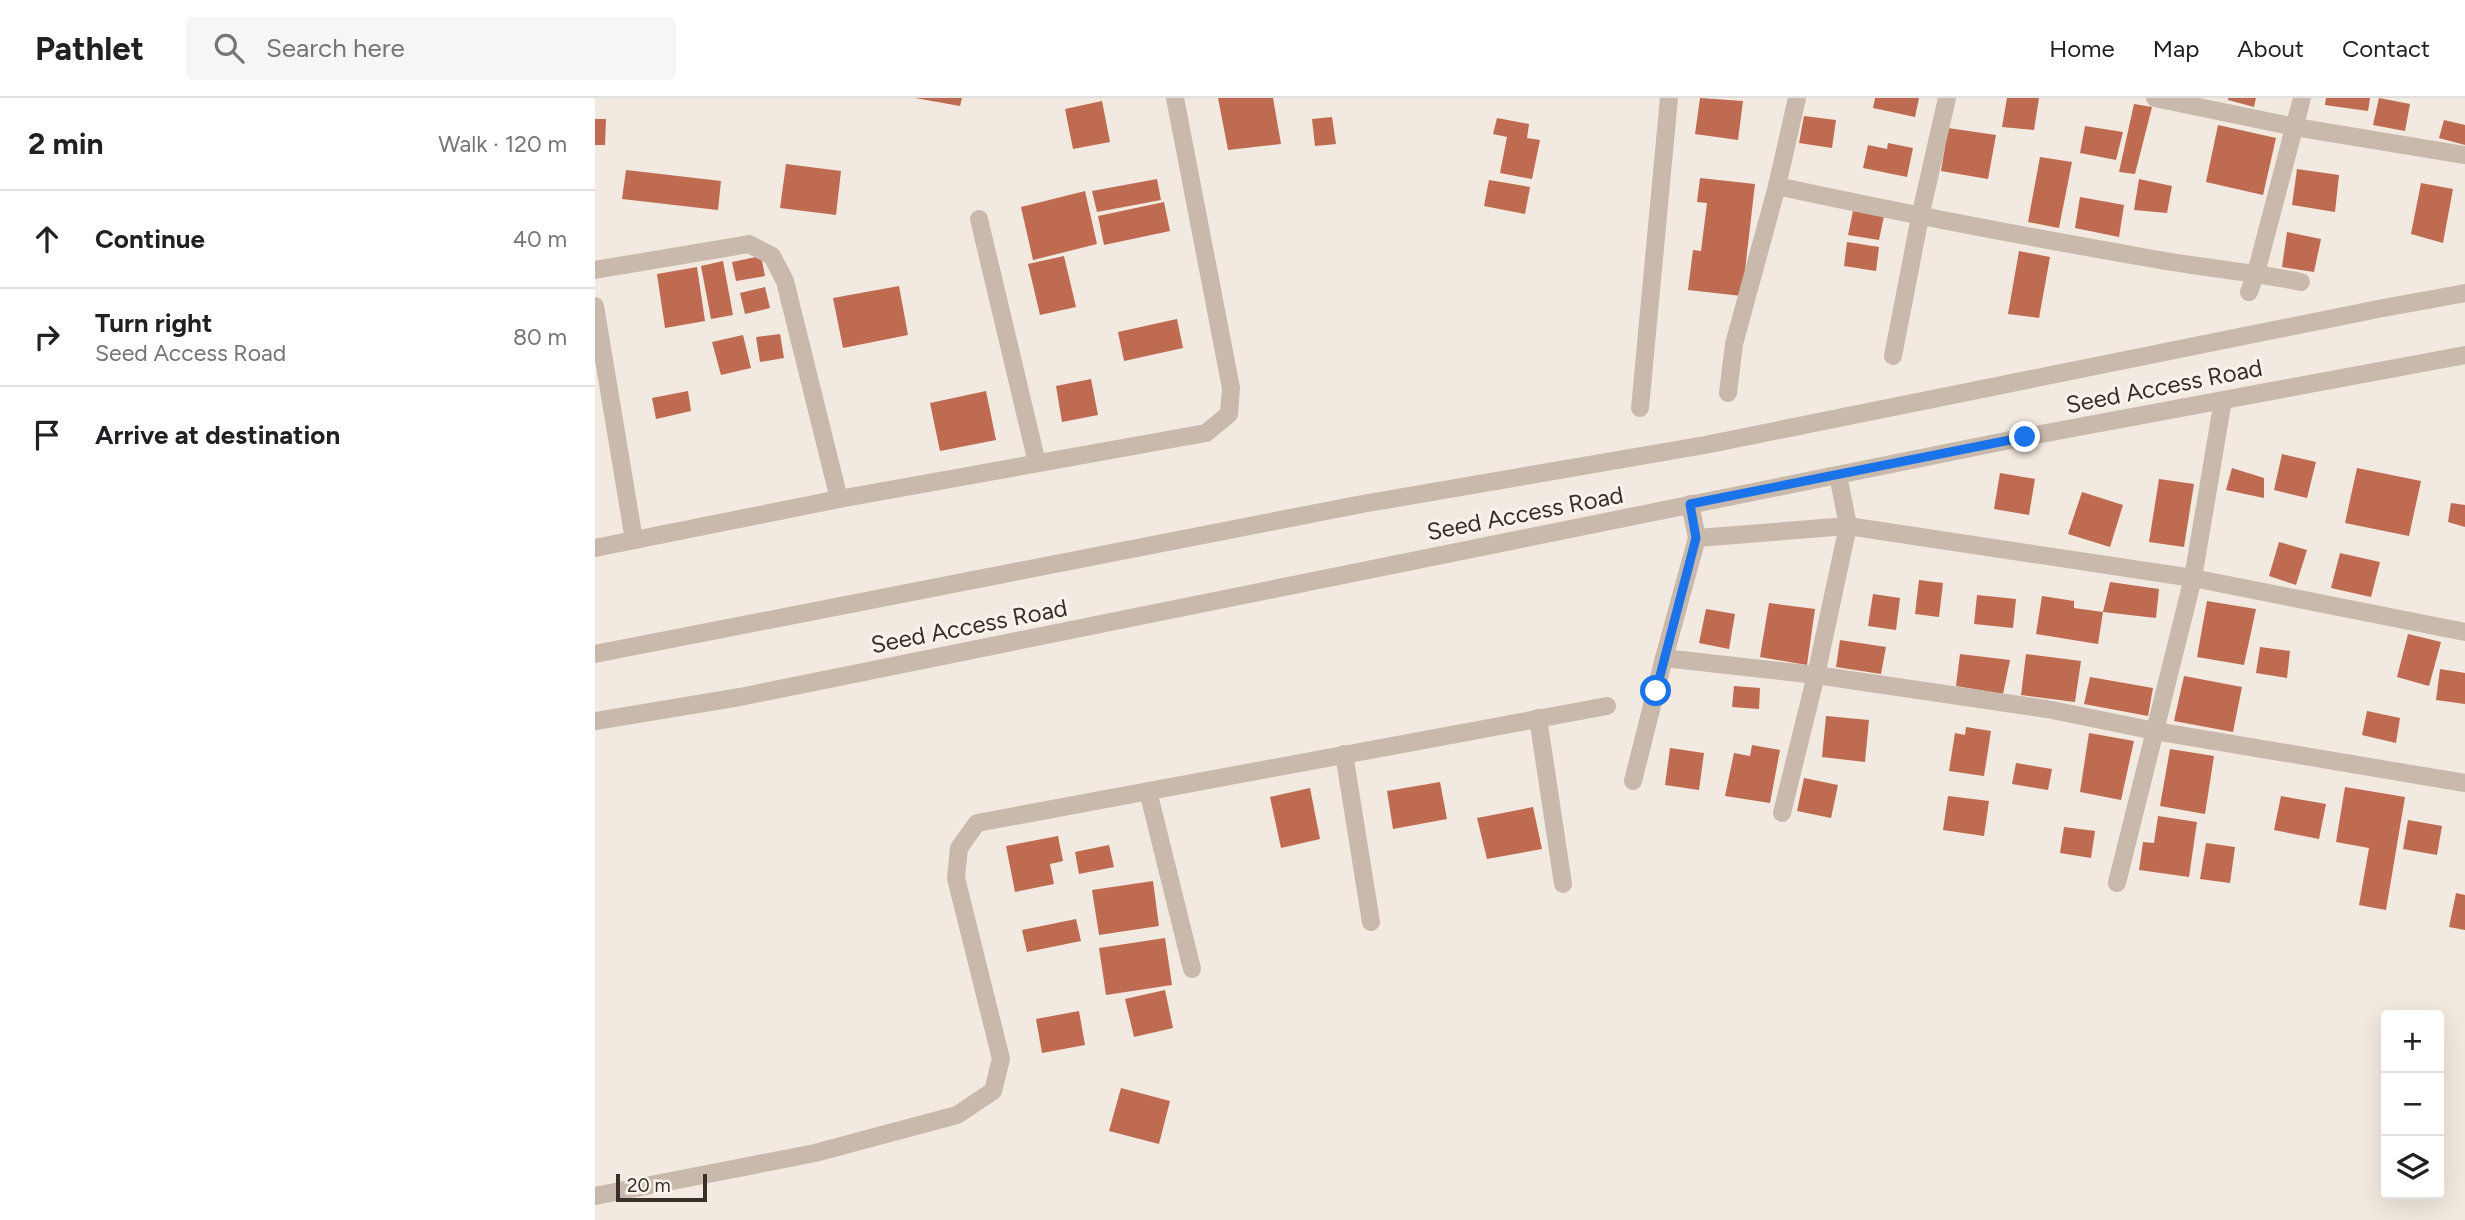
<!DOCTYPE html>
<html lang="en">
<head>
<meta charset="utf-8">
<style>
	body { margin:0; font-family:Figtree,sans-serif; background:#f6f6f6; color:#202124 }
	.controls { position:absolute; right:21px; bottom:21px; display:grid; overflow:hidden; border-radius:7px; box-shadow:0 7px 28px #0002 }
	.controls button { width:63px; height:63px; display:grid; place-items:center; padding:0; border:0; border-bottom:2px solid #e0e0e0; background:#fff; color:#202124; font:35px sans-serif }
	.scale { position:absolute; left:21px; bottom:18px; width:91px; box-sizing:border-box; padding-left:7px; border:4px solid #382f2b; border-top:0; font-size:19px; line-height:24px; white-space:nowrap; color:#382f2b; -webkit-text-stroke:5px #f9f3ec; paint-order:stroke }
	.stop { position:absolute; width:21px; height:21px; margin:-16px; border:5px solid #1a73e8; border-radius:50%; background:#fff }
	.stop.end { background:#1a73e8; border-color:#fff; box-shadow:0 2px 7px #0008 }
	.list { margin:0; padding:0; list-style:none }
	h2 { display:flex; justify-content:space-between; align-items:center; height:91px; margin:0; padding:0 28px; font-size:30px }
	h2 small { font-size:23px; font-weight:400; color:#757577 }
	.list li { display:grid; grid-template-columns:46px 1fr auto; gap:21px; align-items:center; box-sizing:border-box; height:98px; padding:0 28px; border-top:2px solid #e0e0e0 }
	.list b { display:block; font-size:26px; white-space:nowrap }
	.list p { margin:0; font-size:23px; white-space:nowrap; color:#757577 }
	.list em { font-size:23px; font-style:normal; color:#757577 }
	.icon { flex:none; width:38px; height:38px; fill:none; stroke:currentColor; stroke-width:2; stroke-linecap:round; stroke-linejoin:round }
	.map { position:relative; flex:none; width:1870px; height:1122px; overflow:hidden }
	header { display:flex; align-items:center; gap:42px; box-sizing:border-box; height:98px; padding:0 35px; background:#fff; border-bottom:2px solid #e0e0e0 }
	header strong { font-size:33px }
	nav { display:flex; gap:38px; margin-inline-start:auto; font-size:24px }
	.search { width:490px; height:63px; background:#f6f6f6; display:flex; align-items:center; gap:18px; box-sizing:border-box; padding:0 24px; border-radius:7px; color:#757577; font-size:26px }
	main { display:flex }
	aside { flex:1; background:#fff }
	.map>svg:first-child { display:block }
	.building { fill:#bf6b51 }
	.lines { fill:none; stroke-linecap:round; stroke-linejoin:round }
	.minor { stroke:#c9b9ac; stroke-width:18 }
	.route { stroke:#1a73e8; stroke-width:9 }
	.labels { text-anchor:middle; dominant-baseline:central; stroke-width:6; stroke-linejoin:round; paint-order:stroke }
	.street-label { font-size:24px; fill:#382f2b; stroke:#f9f3ec }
</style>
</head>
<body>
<header>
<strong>Pathlet</strong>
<div class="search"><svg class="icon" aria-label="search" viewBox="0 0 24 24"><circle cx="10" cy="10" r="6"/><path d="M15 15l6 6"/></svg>Search here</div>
<nav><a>Home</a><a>Map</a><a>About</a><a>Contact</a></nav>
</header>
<main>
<aside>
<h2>2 min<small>Walk · 120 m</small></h2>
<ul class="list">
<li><svg class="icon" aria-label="ahead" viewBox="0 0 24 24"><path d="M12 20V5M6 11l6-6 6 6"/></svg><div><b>Continue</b></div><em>40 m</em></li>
<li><svg class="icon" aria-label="right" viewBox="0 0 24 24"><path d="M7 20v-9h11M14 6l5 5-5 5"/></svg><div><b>Turn right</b><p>Seed Access Road</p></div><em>80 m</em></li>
<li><svg class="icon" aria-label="arrive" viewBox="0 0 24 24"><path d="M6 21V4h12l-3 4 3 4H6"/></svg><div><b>Arrive at destination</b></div></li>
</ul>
</aside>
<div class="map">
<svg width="1870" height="1122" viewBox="0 0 1870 1122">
	<rect width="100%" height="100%" fill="#f2e9e0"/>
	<g class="building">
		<polygon points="320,0 367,0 365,8"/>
		<polygon points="623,0 678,0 686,46 633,52"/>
		<polygon points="1105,0 1148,3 1143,42 1100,36"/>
		<polygon points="1280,0 1324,0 1320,19 1278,10"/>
		<polygon points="1412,0 1444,0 1439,32 1407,29"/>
		<polygon points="1633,0 1661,0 1659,9 1633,2"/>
		<polygon points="1731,0 1775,0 1773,13 1730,7"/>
		<polygon points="1784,0 1815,6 1810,33 1778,27"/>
		<polygon points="507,3 515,44 478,51 470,11"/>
		<polygon points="1539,6 1557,9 1540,76 1524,74"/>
		<polygon points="1209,18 1241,22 1237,50 1204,45"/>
		<polygon points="737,19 741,46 720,48 717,21"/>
		<polygon points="902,20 934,26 932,40 945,42 937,81 905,75 912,39 898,36"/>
		<polygon points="0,21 11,21 10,47 0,47"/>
		<polygon points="1849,22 1870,27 1870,47 1844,40"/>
		<polygon points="1623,27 1681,40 1668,97 1611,84"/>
		<polygon points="1490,28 1528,34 1521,62 1485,55"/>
		<polygon points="1353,30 1401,37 1393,81 1346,73"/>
		<polygon points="1293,45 1318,50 1312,79 1268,70 1273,47 1292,51"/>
		<polygon points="1445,59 1477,64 1464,130 1433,124"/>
		<polygon points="191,66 246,73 241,117 185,110"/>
		<polygon points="1702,71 1744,77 1740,114 1697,107"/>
		<polygon points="31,72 126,83 123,112 27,101"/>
		<polygon points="1105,80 1160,86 1147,198 1093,192 1098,152 1106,153 1112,105 1102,104"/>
		<polygon points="562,81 566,102 502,114 497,93"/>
		<polygon points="1544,81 1577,88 1572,115 1539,112"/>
		<polygon points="894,82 935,89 930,116 889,108"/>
		<polygon points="1826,85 1858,91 1848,145 1816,136"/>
		<polygon points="490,93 502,146 438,162 426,109"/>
		<polygon points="1485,99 1529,107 1524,139 1480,130"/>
		<polygon points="569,104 575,133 509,147 503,118"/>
		<polygon points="1258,113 1289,118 1284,142 1253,137"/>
		<polygon points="1692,134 1726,141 1719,174 1687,169"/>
		<polygon points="1252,144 1284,149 1281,173 1249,168"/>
		<polygon points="1424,153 1455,159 1444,220 1413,216"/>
		<polygon points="166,158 170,178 141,183 137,164"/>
		<polygon points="469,158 481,209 445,217 433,166"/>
		<polygon points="128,163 138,217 116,221 106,168"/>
		<polygon points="102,169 110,223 70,230 62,176"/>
		<polygon points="304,188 313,237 248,250 238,200"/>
		<polygon points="170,189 175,210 150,216 145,195"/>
		<polygon points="582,221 588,250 529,263 523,234"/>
		<polygon points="185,236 189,260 165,264 161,239"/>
		<polygon points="148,237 156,270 126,277 117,244"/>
		<polygon points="496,281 503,317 467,324 461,288"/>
		<polygon points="93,293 96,313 61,321 57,300"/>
		<polygon points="391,293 401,342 345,353 335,305"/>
		<polygon points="1687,356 1721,364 1712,400 1679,392"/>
		<polygon points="1637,370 1669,380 1669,400 1631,392"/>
		<polygon points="1762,370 1826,383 1814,438 1750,425"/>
		<polygon points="1405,375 1440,381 1434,417 1399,411"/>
		<polygon points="1564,381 1599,386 1589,449 1554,444"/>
		<polygon points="1487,394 1528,407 1515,449 1473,436"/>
		<polygon points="1856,405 1870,407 1870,429 1853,424"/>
		<polygon points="1684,444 1712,452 1701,487 1674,478"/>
		<polygon points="1745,455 1785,464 1776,499 1736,490"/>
		<polygon points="1324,482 1348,485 1344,519 1320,516"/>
		<polygon points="1515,484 1564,491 1561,520 1508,514 1503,546 1441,536 1447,498 1479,503 1479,510 1508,514"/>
		<polygon points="1278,496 1305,500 1301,532 1273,528"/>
		<polygon points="1382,497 1421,501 1418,530 1379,526"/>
		<polygon points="1612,503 1661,511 1649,567 1602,559"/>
		<polygon points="1174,505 1220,511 1212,567 1165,559"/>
		<polygon points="1111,511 1140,516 1134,551 1104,545"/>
		<polygon points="1813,536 1846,544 1834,588 1802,579"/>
		<polygon points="1245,542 1291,549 1286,576 1241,569"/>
		<polygon points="1665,549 1695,553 1692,580 1661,575"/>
		<polygon points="1365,556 1415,562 1408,596 1361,588"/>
		<polygon points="1431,556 1486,563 1480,604 1426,597"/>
		<polygon points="1845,571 1870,575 1870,606 1841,602"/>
		<polygon points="1589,578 1647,589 1638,634 1579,623"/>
		<polygon points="1495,579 1558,590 1553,618 1489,606"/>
		<polygon points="1139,588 1165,590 1164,611 1137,609"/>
		<polygon points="1772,613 1805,620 1801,645 1767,637"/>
		<polygon points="1231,618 1274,622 1270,664 1227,659"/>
		<polygon points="1371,629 1396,633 1389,678 1354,673 1360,635 1370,637"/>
		<polygon points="1494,635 1539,643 1526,702 1485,694"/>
		<polygon points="1157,647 1185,652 1175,705 1130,698 1139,655 1155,658"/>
		<polygon points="1075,650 1109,655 1104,692 1070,687"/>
		<polygon points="1575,651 1619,658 1610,716 1565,708"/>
		<polygon points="1421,665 1457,671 1453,692 1417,686"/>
		<polygon points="1209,680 1243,687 1236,720 1202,713"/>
		<polygon points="845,684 852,721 798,731 792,693"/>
		<polygon points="1750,689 1810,699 1791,812 1764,807 1774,750 1741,744"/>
		<polygon points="715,690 725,741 686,750 675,699"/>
		<polygon points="1353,698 1394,703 1389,738 1348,732"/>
		<polygon points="1686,698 1731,706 1724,741 1679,732"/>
		<polygon points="938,709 947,751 892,761 882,720"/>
		<polygon points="1563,718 1602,724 1594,779 1544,772 1548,744 1559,745"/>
		<polygon points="1813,722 1847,728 1842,757 1808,751"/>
		<polygon points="1469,729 1500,733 1496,760 1465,755"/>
		<polygon points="463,738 468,763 455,766 459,786 420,794 411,748"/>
		<polygon points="1611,745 1640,749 1635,785 1605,781"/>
		<polygon points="514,747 519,769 484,776 480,754"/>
		<polygon points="558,783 564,828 504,837 497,792"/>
		<polygon points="1861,795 1870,797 1870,832 1854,829"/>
		<polygon points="481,821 486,843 432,854 427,832"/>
		<polygon points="570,840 577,887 511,897 504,850"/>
		<polygon points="570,892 578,930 539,939 530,901"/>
		<polygon points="484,913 490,947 447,955 441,921"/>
		<polygon points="526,990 575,1003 564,1046 514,1033"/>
	</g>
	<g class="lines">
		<g class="minor">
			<polyline points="1560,0 1700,29 1870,57"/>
			<path d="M1182,88C1307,115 1433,139 1559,161C1608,170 1657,174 1706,184"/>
			<polyline points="384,121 442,365"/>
			<polyline points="0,172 154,146 177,158 190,183 244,401"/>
			<polyline points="1654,194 1661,175 1707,0"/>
			<polyline points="0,208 39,442"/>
			<polyline points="1298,258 1325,119 1352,0"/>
			<polyline points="1133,295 1139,246 1182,88 1202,0"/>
			<polyline points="1045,310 1074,0"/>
			<polyline points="1102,440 1253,428 1598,480 1870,534"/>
			<polyline points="0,450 244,401 611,335 634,316 636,290 580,0"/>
			<polyline points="0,556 767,406 1110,347 1783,211 1870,195"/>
			<polyline points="1069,560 1221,577 1452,611 1560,633 1870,685"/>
			<polyline points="943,620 968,786"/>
			<polyline points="0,623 145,599 1430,339 1870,257"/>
			<polyline points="749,656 776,824"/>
			<polyline points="1038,683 1069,560 1102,440 1095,406"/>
			<polyline points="553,693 597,871"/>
			<polyline points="1187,715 1221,577 1253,428 1243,377"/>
			<polyline points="1522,785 1598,480 1628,302"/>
			<polyline points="0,1098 220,1055 362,1017 398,993 406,961 361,780 364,750 382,725 1012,608"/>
		</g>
	</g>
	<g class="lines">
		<polyline class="route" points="1061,593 1101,440 1095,406 1430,339"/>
	</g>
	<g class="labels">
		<g class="street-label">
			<text transform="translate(1569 288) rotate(-11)">Seed Access Road</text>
			<text transform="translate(930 415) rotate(-11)">Seed Access Road</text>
			<text transform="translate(374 528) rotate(-11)">Seed Access Road</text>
		</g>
	</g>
</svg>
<div class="controls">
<button>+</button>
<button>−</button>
<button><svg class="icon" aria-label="layers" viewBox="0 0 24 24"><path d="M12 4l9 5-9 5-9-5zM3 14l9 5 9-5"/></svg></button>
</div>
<div class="scale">20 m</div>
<div class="stop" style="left:1061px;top:593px"></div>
<div class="stop end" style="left:1430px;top:339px"></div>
</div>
</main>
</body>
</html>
